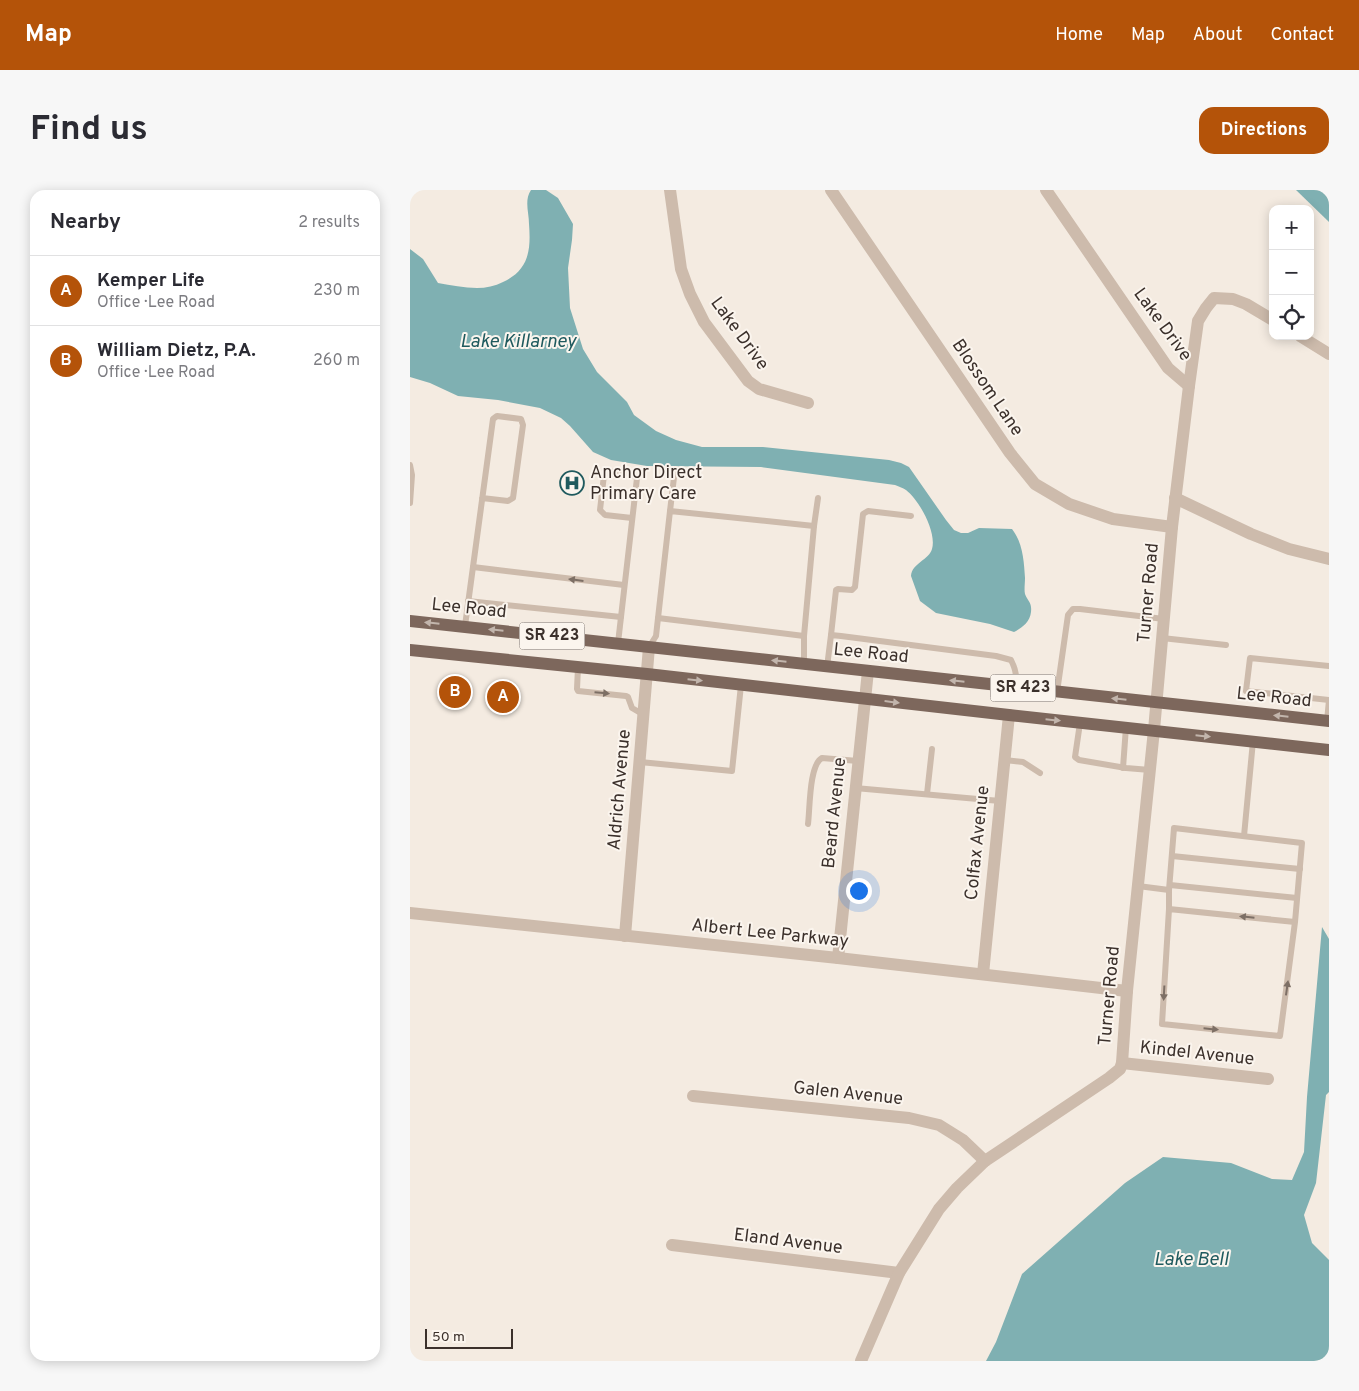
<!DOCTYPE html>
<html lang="en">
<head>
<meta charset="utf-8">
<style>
	body { margin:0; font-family:Overpass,sans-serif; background:#f7f7f7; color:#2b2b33 }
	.controls { position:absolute; right:15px; top:15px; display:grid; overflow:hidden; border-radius:10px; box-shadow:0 2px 12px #0003 }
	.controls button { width:45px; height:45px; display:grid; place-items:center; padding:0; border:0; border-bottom:1px solid #e1e1e2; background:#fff; color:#2b2b33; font:25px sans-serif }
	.scale { position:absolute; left:15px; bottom:12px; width:88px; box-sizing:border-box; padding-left:5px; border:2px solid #3b302b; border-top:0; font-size:14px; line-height:18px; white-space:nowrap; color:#3b302b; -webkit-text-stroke:4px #fbf5ee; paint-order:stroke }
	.you { position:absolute; left:448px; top:700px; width:18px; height:18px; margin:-12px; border:4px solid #fff; border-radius:50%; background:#1a73e8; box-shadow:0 0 0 8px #1a73e833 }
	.badge { display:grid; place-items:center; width:32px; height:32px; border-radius:50%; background:#b45309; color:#fff; font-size:16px; font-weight:700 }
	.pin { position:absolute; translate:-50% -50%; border:2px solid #fff; box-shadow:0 1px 5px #0006 }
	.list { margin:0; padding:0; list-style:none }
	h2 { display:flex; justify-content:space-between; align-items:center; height:65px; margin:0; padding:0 20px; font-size:21px }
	h2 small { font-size:16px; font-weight:400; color:#7c7c81 }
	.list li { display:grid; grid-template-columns:32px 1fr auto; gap:15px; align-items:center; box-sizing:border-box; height:70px; padding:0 20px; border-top:1px solid #e1e1e2 }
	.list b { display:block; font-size:19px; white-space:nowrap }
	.list p { margin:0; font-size:16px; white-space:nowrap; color:#7c7c81 }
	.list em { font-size:16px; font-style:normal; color:#7c7c81 }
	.icon { flex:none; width:28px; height:28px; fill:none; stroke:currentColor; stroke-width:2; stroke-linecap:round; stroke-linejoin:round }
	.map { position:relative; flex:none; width:919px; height:1171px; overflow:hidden; border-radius:15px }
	header { display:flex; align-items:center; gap:30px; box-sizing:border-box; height:70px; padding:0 25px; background:#b45309; color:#fff }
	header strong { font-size:24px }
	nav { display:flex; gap:28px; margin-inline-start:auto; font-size:18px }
	.intro { display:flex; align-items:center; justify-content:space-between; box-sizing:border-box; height:120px; padding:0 30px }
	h1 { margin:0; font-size:35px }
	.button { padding:12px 22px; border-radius:15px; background:#b45309; color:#fff; font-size:18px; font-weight:700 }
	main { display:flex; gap:30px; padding:0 30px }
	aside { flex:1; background:#fff; border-radius:15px; box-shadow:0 2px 12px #0003 }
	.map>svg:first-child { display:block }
	.water { fill:#7fb0b2 }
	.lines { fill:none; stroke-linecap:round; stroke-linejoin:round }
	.service { stroke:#cdbbac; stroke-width:6 }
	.minor { stroke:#cdbbac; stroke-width:12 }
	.primary { stroke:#7d675c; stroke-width:12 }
	.oneway { fill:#7d6f65 }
	.oneway2 { fill:#c2b5ac }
	.labels { text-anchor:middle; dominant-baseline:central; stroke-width:4; stroke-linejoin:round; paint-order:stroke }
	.shield { fill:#fbf5ee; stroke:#756b66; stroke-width:1 }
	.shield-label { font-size:16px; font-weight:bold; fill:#3b302b }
	.street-label { font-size:18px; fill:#3b302b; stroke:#fbf5ee }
	.poi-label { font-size:18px; fill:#3b302b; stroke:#fbf5ee; text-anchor:start }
	.water-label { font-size:19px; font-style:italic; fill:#1f5a5e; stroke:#fbf5ee }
</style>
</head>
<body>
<header>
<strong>Map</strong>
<nav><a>Home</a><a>Map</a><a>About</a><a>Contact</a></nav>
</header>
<div class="intro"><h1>Find us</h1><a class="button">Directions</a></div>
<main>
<aside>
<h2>Nearby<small>2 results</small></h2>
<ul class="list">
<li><span class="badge">A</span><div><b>Kemper Life</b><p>Office · Lee Road</p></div><em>230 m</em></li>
<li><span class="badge">B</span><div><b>William Dietz, P.A.</b><p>Office · Lee Road</p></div><em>260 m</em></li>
</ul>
</aside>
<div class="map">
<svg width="919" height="1171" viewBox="0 0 919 1171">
	<rect width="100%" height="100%" fill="#f4ebe1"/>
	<g class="water">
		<path d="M121,0H136L148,8L163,34L162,50L158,78L160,118L173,159L187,182L217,212L224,225L246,241L266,250L292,257H353L479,270L491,273L499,277L536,330L544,340L551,343H558L569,338L602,339C613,353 614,372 615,388C615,393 614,400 615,404C618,412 622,412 621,422C620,432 612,438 604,442L580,434L526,423L510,411L501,386C502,373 519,370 522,359C527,342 509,310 496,300C493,298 488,296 485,295L351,277L237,276L201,270L183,262L160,236L151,228L130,218L88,210L48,206L20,193L0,187V59L13,69L28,93C41,95 54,98 67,98C76,98 85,96 93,92C119,80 121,60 119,34C119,23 114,10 121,0Z"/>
		<polygon points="886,0 919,0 919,32"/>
		<polygon points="912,737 919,749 919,902 916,905 906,993 894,1025 902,1053 919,1070 919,1171 576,1171 586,1152 612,1084 715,993 753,967 821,973 862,989 882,990 894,962 897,907"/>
	</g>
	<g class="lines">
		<g class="service">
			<polyline points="0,275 2,285 0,313"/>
			<polyline points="260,321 265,279"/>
			<polyline points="404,336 408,308"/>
			<polyline points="63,377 214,395"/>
			<path d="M58,411L211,427L227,288C219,281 202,279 194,285L190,320L195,325L222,328"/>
			<polyline points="248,428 394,446"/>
			<polyline points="55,436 83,229 87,226 111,229 113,235 103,308 98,311 72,308"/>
			<polyline points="421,445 426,400 428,399 442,400 445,397 453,324 458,321 501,326"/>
			<polyline points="752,448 816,455"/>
			<polyline points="208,453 211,427"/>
			<polyline points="239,457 246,446 260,321 404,336 394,446 394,474"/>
			<polyline points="168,477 167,499 168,501 216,506 218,507 222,518 234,525"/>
			<path d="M417,477L421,445L431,446L586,466L601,470C606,480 607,486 605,498"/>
			<polyline points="647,502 658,425 663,419 670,419 754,429"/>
			<polyline points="919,510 836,501 840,468 919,476"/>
			<polyline points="917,531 919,510"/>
			<polyline points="670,533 665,567 669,570 716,578 740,580"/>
			<polyline points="595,570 613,572 630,583"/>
			<polyline points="230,572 322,581 331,495"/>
			<polyline points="713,578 716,537"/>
			<polyline points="445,598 590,611"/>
			<polyline points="517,604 522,559"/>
			<path d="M398,634C400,619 399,575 412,568L448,571"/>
			<polyline points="834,646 843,551"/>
			<polyline points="762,666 890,679"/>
			<polyline points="760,695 887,708"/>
			<polyline points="728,696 759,700 759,719"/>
			<polyline points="759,700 764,638 892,653 885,732 870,846 752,834 759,719 885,732"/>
		</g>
		<g class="minor">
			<polyline points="260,0 271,79 280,104 294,132 338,191 349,199 398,213"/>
			<polyline points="421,0 600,263 625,294 659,314 703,329 762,337"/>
			<polyline points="636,0 758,178 779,196"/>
			<polyline points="890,146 919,164"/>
			<polyline points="765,308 841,344 879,359 919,369"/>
			<polyline points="0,723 428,768 717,801"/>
			<polyline points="215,746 239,457"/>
			<polyline points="428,768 458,481"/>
			<polyline points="573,784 599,525"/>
			<polyline points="712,873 858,889"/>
			<polyline points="283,906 499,928 529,935 553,950 575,971"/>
			<polyline points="262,1055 489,1083"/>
			<polyline points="451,1171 489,1083 529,1019 547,998 575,971 699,888 710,879 712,873 717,801 744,540 762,337 779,196 788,131 796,118 804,108 823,109 836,114 863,130"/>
		</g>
		<g class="primary">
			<polyline points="0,431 919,531"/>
			<polyline points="0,460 237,484 599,525 919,560"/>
		</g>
	</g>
	<defs><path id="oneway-solid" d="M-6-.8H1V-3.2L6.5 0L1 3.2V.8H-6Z" transform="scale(1.25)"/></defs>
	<g class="oneway">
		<use href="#oneway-solid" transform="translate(166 390) rotate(-173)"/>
		<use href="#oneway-solid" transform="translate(192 503) rotate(5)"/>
		<use href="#oneway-solid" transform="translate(837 727) rotate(-174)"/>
		<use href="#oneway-solid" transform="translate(877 798) rotate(-82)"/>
		<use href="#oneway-solid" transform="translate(754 803) rotate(93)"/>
		<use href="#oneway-solid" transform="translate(801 839) rotate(6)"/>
	</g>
	<g class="oneway2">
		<use href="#oneway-solid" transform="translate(22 433) rotate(-174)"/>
		<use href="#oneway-solid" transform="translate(86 440) rotate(-174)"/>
		<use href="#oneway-solid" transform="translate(369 471) rotate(-174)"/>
		<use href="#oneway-solid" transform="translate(285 490) rotate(6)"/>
		<use href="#oneway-solid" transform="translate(547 491) rotate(-174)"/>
		<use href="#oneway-solid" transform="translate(709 509) rotate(-174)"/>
		<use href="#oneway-solid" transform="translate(482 512) rotate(7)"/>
		<use href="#oneway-solid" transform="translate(871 526) rotate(-174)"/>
		<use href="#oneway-solid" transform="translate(643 530) rotate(6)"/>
		<use href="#oneway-solid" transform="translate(793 546) rotate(6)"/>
	</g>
	<defs>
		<g id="hospital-ring" transform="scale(1.25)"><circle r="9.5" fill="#fbf5ee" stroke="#1f5a5e" stroke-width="1.5"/><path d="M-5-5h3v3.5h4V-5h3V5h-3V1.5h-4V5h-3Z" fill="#1f5a5e"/></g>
	</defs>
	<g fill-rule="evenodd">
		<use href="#hospital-ring" x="162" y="293"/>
	</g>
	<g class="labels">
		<g class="shield">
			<rect x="109.5" y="432.5" width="65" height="27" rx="4"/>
			<rect x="580.5" y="484.5" width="65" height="27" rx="4"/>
		</g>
		<g class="shield-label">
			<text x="142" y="446">SR 423</text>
			<text x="613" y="498">SR 423</text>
		</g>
		<g class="street-label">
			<text transform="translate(752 135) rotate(54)">Lake Drive</text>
			<text transform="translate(329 144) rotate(54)">Lake Drive</text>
			<text transform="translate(577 198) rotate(56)">Blossom Lane</text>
			<text transform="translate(739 403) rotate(-85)">Turner Road</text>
			<text transform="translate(59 419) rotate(6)">Lee Road</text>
			<text transform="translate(461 464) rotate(6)">Lee Road</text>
			<text transform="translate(864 508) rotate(6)">Lee Road</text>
			<text transform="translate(210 600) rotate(-85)">Aldrich Avenue</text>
			<text transform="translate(425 623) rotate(-84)">Beard Avenue</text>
			<text transform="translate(568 653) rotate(-84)">Colfax Avenue</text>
			<text transform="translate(360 744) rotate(6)">Albert Lee Parkway</text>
			<text transform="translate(700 806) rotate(-85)">Turner Road</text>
			<text transform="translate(787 864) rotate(6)">Kindel Avenue</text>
			<text transform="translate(438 904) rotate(6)">Galen Avenue</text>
			<text transform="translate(378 1052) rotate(7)">Eland Avenue</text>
		</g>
		<g class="poi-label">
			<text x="180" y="283">Anchor Direct<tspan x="180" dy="21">Primary Care</tspan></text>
		</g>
		<g class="water-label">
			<text x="108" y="152">Lake Killarney</text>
			<text x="781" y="1070">Lake Bell</text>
		</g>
	</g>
</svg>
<div class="controls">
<button>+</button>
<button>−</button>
<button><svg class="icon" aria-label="locate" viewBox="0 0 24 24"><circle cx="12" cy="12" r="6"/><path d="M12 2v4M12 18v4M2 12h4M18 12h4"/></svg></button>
</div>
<div class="scale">50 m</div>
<div class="you"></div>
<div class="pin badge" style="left:93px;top:507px">A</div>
<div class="pin badge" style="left:45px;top:502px">B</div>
</div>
</main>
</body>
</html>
